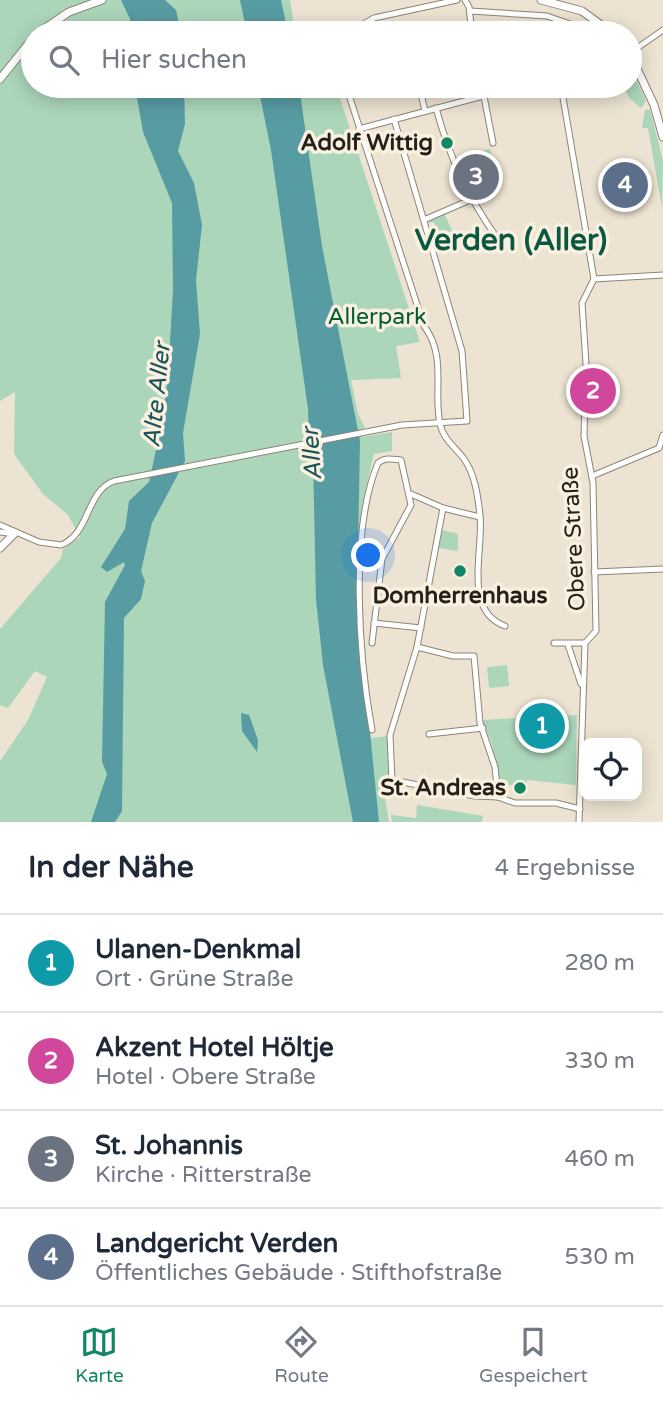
<!DOCTYPE html>
<html lang="de">
<head>
<meta charset="utf-8">
<style>
	body { margin:0; font-family:"Varela Round",sans-serif; background:#f6f6f7; color:#1f2937 }
	.controls { position:absolute; right:21px; bottom:21px; display:grid; overflow:hidden; border-radius:14px; box-shadow:0 4px 18px #0003 }
	.controls button { width:63px; height:63px; display:grid; place-items:center; padding:0; border:0; border-bottom:2px solid #e0e1e3; background:#fff; color:#1f2937; font:35px sans-serif }
	.you { position:absolute; left:369px; top:556px; width:24px; height:24px; margin:-18px; border:5px solid #fff; border-radius:50%; background:#1a73e8; box-shadow:0 0 0 10px #1a73e833 }
	.badge { display:grid; place-items:center; width:46px; height:46px; border-radius:50%; background:#128565; color:#fff; font-size:23px; font-weight:700 }
	.pin { position:absolute; translate:-50% -50%; border:4px solid #fff; box-shadow:0 2px 7px #0006 }
	.list { margin:0; padding:0; list-style:none }
	h2 { display:flex; justify-content:space-between; align-items:center; height:91px; margin:0; padding:0 28px; font-size:30px }
	h2 small { font-size:23px; font-weight:400; color:#747a83 }
	.list li { display:grid; grid-template-columns:46px 1fr auto; gap:21px; align-items:center; box-sizing:border-box; height:98px; padding:0 28px; border-top:2px solid #e0e1e3 }
	.list b { display:block; font-size:26px; white-space:nowrap }
	.list p { margin:0; font-size:23px; white-space:nowrap; color:#747a83 }
	.list em { font-size:23px; font-style:normal; color:#747a83 }
	.icon { flex:none; width:38px; height:38px; fill:none; stroke:currentColor; stroke-width:2; stroke-linecap:round; stroke-linejoin:round }
	.map { position:relative; flex:none; width:663px; height:822px; overflow:hidden }
	.search { position:absolute; background:#fff; box-shadow:0 4px 18px #0003; left:21px; right:21px; top:21px; height:77px; display:flex; align-items:center; gap:18px; box-sizing:border-box; padding:0 24px; border-radius:38px; color:#747a83; font-size:26px }
	.sheet { height:483px; background:#fff }
	nav { display:flex; justify-content:space-around; align-items:center; box-sizing:border-box; height:98px; border-top:2px solid #e0e1e3; background:#fff; font-size:19px; color:#747a83 }
	nav a { display:grid; justify-items:center; gap:4px }
	nav .on { color:#128565 }
	.map>svg:first-child { display:block }
	.green { fill:#abd6ba }
	.water { fill:#579ca2 }
	.lines { fill:none; stroke-linecap:round; stroke-linejoin:round }
	.minor-casing { stroke:#8d8575; stroke-width:7 }
	.major-casing { stroke:#8d8575; stroke-width:9 }
	.minor { stroke:#fff; stroke-width:5 }
	.major { stroke:#fff; stroke-width:7 }
	.poi-dot { fill:#128565; stroke:#faf0df; stroke-width:2.5 }
	.labels { text-anchor:middle; dominant-baseline:central; stroke-width:7; stroke-linejoin:round; paint-order:stroke }
	.poi-label { font-size:23px; font-weight:bold; fill:#24201a; stroke:#faf0df; text-anchor:end }
	.park-label { font-size:23px; fill:#015d35; stroke:#faf0df }
	.street-label { font-size:23px; fill:#24201a; stroke:#faf0df }
	.water-label { font-size:24px; font-style:italic; fill:#175358; stroke:#faf0df }
	.district-label { font-size:30px; font-weight:bold; fill:#0b5842; stroke:#faf0df }
</style>
</head>
<body>
<div class="map">
<svg width="663" height="822" viewBox="0 0 663 822">
	<rect width="100%" height="100%" fill="#ece3d2"/>
	<g class="green">
		<polygon points="0,0 290,0 295,33 33,33 33,86 336,86 420,342 396,346 401,378 351,380 358,414 365,428 361,430 363,437 392,432 392,451 374,454 362,506 359,599 371,738 388,736 390,779 382,780 389,822 0,822 0,761 28,720 47,677 35,671 8,708 0,705 0,629 61,558 63,549 80,537 68,515 43,494 14,454 15,392 0,401"/>
		<polygon points="634,75 646,101 641,108 630,99 623,86 630,86 630,77"/>
		<polygon points="650,109 663,161 662,208 648,128 642,128 645,110"/>
		<polygon points="490,149 500,185 480,192 463,156"/>
		<polygon points="444,213 456,239 441,244 434,222 429,223 429,220"/>
		<polygon points="442,530 458,534 458,551 439,548"/>
		<polygon points="507,665 509,686 489,688 487,667"/>
		<polygon points="577,715 576,785 527,780 527,785 500,785 492,744 482,720"/>
		<polygon points="417,805 483,816 482,822 392,822 391,815 416,818"/>
	</g>
	<g class="water">
		<polygon points="121,0 165,0 176,10 181,33 131,33 130,19"/>
		<polygon points="240,0 281,0 288,33 247,33"/>
		<polygon points="135,86 184,86 185,124 178,151 194,183 202,225 196,280 200,334 183,433 185,461 152,523 141,571 145,581 141,599 124,618 122,811 115,822 91,822 107,774 102,762 105,602 125,565 124,562 107,572 101,567 125,529 129,501 149,482 162,423 168,378 173,290 172,203 143,132"/>
		<polygon points="258,86 299,86 322,246 360,441 357,603 379,822 353,822 323,665 316,599 313,456 309,448 308,409 271,150"/>
		<polygon points="241,713 249,715 258,740 257,752 242,731"/>
	</g>
	<g class="lines">
		<g class="minor-casing">
			<g id="minor">
				<polyline points="465,0 469,7 472,33"/>
				<polyline points="470,11 547,16 593,32 605,27"/>
				<polyline points="348,33 374,18 457,0"/>
				<polyline points="630,53 663,30"/>
				<path d="M346,86L424,326C447,356 433,391 440,424C443,439 456,448 464,459C475,474 478,497 480,515C484,551 462,610 505,626"/>
				<polyline points="419,86 425,111"/>
				<polyline points="482,86 493,143"/>
				<polyline points="561,86 594,279"/>
				<path d="M436,108C450,159 467,195 497,238"/>
				<polyline points="359,129 483,96"/>
				<polyline points="426,219 470,200"/>
				<polyline points="594,279 663,275"/>
				<polyline points="592,476 659,448 663,435"/>
				<polyline points="411,494 443,508 480,517"/>
				<polyline points="443,508 417,647 390,735 392,780 475,796 498,797 515,803 556,803 580,809"/>
				<path d="M0,525L39,542L61,545C90,534 86,491 114,481L402,425L467,421L462,351L394,119"/>
				<polyline points="0,532 15,534"/>
				<polyline points="594,572 663,569"/>
				<polyline points="374,623 421,628"/>
				<path d="M372,643L382,559L411,505L401,460C392,459 385,457 378,463C349,531 359,658 372,730"/>
				<polyline points="554,643 585,643"/>
				<polyline points="585,643 596,631 593,483 584,436 586,364 582,303 594,279"/>
				<polyline points="568,645 581,684"/>
				<polyline points="417,647 453,656 474,656 480,723 495,767 498,797"/>
				<polyline points="429,734 483,728"/>
				<polyline points="579,822 585,643"/>
			</g>
		</g>
		<g class="major-casing">
			<g id="major">
				<polyline points="541,0 582,11 612,33"/>
				<polyline points="38,33 69,12 102,0"/>
				<polyline points="630,54 654,105 663,137"/>
				<polyline points="0,79 33,38"/>
				<polyline points="0,548 14,534"/>
			</g>
		</g>
		<use href="#minor" class="minor"/>
		<use href="#major" class="major"/>
	</g>
	<g class="poi-dot">
		<circle cx="447" cy="143" r="7"/>
		<circle cx="460" cy="571" r="7"/>
		<circle cx="520" cy="788" r="7"/>
	</g>
	<g class="labels">
		<g class="poi-label">
			<text x="433" y="143">Adolf Wittig</text>
			<text x="460" y="596" text-anchor="middle">Domherrenhaus</text>
			<text x="506" y="788">St. Andreas</text>
		</g>
		<g class="park-label">
			<text x="377" y="317">Allerpark</text>
		</g>
		<g class="street-label">
			<text transform="translate(574 539) rotate(-93)">Obere Straße</text>
		</g>
		<g class="water-label">
			<text transform="translate(157 395) rotate(-84)">Alte Aller</text>
			<text transform="translate(312 454) rotate(-94)">Aller</text>
		</g>
		<g class="district-label">
			<text x="511" y="240">Verden (Aller)</text>
		</g>
	</g>
</svg>
<div class="controls">
<button><svg class="icon" aria-label="locate" viewBox="0 0 24 24"><circle cx="12" cy="12" r="6"/><path d="M12 2v4M12 18v4M2 12h4M18 12h4"/></svg></button>
</div>
<div class="you"></div>
<div class="pin badge" style="left:542px;top:726px;background:#0f9aa8">1</div>
<div class="pin badge" style="left:593px;top:391px;background:#d1479c">2</div>
<div class="pin badge" style="left:476px;top:177px;background:#6b7280">3</div>
<div class="pin badge" style="left:625px;top:185px;background:#5c6f8a">4</div>
<div class="search"><svg class="icon" aria-label="search" viewBox="0 0 24 24"><circle cx="10" cy="10" r="6"/><path d="M15 15l6 6"/></svg>Hier suchen</div>
</div>
<section class="sheet">
<h2>In der Nähe<small>4 Ergebnisse</small></h2>
<ul class="list">
<li><span class="badge" style="background:#0f9aa8">1</span><div><b>Ulanen-Denkmal</b><p>Ort · Grüne Straße</p></div><em>280 m</em></li>
<li><span class="badge" style="background:#d1479c">2</span><div><b>Akzent Hotel Höltje</b><p>Hotel · Obere Straße</p></div><em>330 m</em></li>
<li><span class="badge" style="background:#6b7280">3</span><div><b>St. Johannis</b><p>Kirche · Ritterstraße</p></div><em>460 m</em></li>
<li><span class="badge" style="background:#5c6f8a">4</span><div><b>Landgericht Verden</b><p>Öffentliches Gebäude · Stifthofstraße</p></div><em>530 m</em></li>
</ul>
</section>
<nav>
<a class="on"><svg class="icon" aria-label="map" viewBox="0 0 24 24"><path d="M3 6l6-2 6 2 6-2v14l-6 2-6-2-6 2zM9 4v14M15 6v14"/></svg>Karte</a>
<a><svg class="icon" aria-label="directions" viewBox="0 0 24 24"><path d="M12 3l9 9-9 9-9-9zM9 14v-3h6M13 9l2 2-2 2"/></svg>Route</a>
<a><svg class="icon" aria-label="saved" viewBox="0 0 24 24"><path d="M7 4h10v16l-5-4-5 4z"/></svg>Gespeichert</a>
</nav>
</body>
</html>
